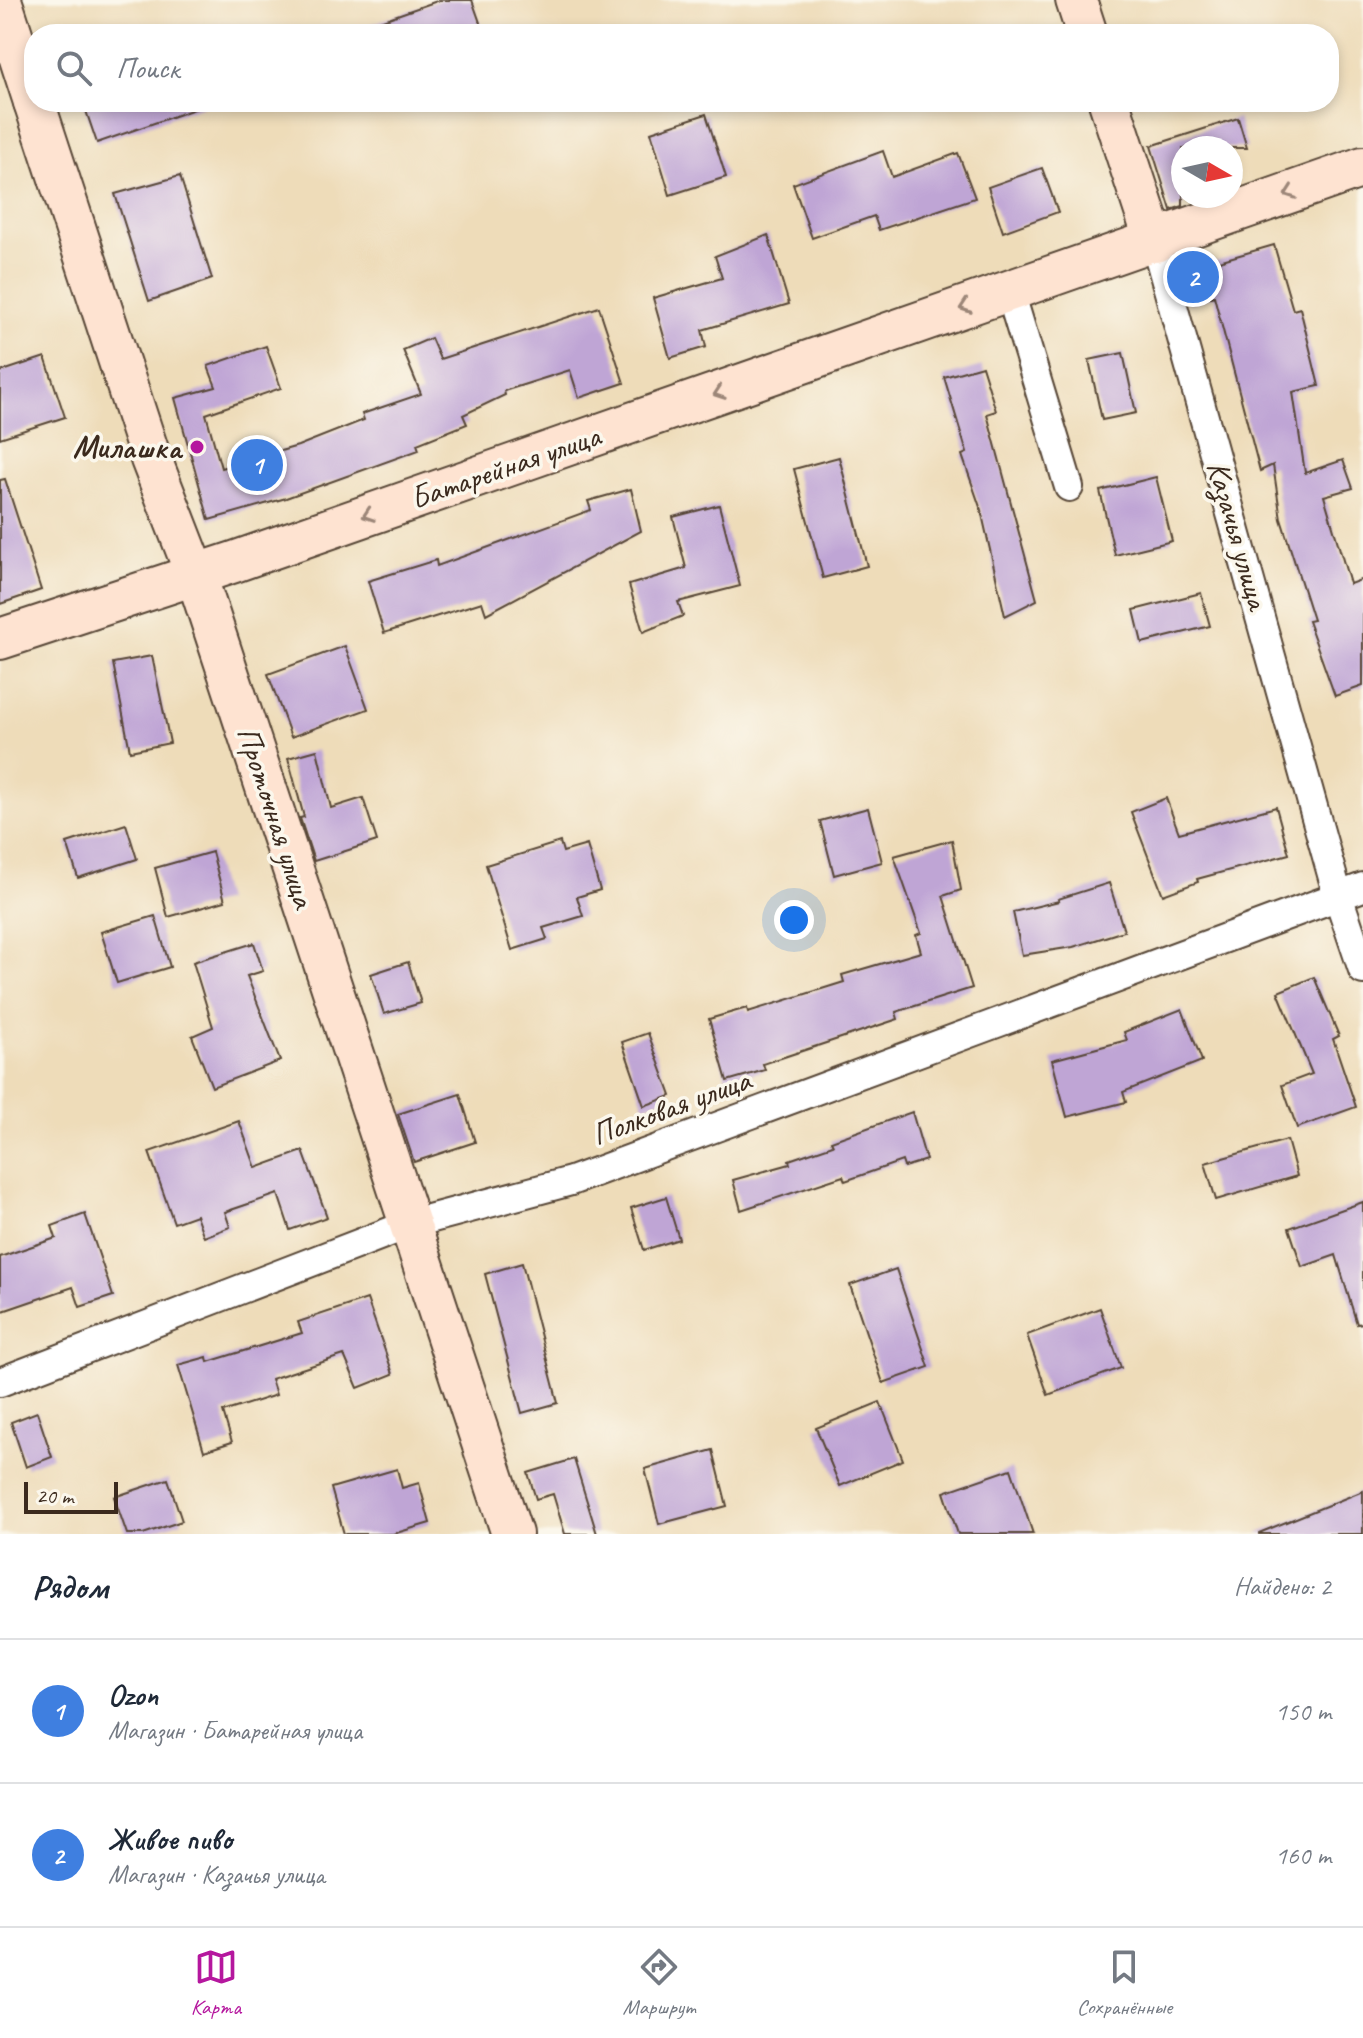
<!DOCTYPE html>
<html lang="ru">
<head>
<meta charset="utf-8">
<style>
	body { margin:0; font-family:Caveat,sans-serif; background:#f6f6f7; color:#1f2937 }
	.compass { position:absolute; left:1171px; top:136px; width:72px; height:72px; border-radius:50%; background:#fff; box-shadow:0 4px 12px #0003; rotate:99deg }
	.scale { position:absolute; left:24px; bottom:20px; width:94px; box-sizing:border-box; padding-left:8px; border:4px solid #3b2a1e; border-top:0; font-size:22px; line-height:28px; white-space:nowrap; color:#3b2a1e; -webkit-text-stroke:6px #fbf7ec; paint-order:stroke }
	.you { position:absolute; left:794px; top:920px; width:28px; height:28px; margin:-20px; border:6px solid #fff; border-radius:50%; background:#1a73e8; box-shadow:0 0 0 12px #1a73e833 }
	.badge { display:grid; place-items:center; width:52px; height:52px; border-radius:50%; background:#b5179e; color:#fff; font-size:26px; font-weight:700 }
	.pin { position:absolute; translate:-50% -50%; border:4px solid #fff; box-shadow:0 2px 8px #0006 }
	.list { margin:0; padding:0; list-style:none }
	h2 { display:flex; justify-content:space-between; align-items:center; height:104px; margin:0; padding:0 32px; font-size:34px }
	h2 small { font-size:26px; font-weight:400; color:#747a83 }
	.list li { display:grid; grid-template-columns:52px 1fr auto; gap:24px; align-items:center; box-sizing:border-box; height:144px; padding:0 32px; border-top:2px solid #e0e1e3 }
	.list b { display:block; font-size:30px; white-space:nowrap }
	.list p { margin:0; font-size:26px; white-space:nowrap; color:#747a83 }
	.list em { font-size:26px; font-style:normal; color:#747a83 }
	.icon { flex:none; width:44px; height:44px; fill:none; stroke:currentColor; stroke-width:2; stroke-linecap:round; stroke-linejoin:round }
	.map { position:relative; flex:none; width:1363px; height:1534px; overflow:hidden }
	.search { position:absolute; background:#fff; box-shadow:0 4px 12px #0003; left:24px; right:24px; top:24px; height:88px; display:flex; align-items:center; gap:20px; box-sizing:border-box; padding:0 28px; border-radius:32px; color:#747a83; font-size:30px }
	.sheet { height:392px; background:#fff }
	nav { display:flex; justify-content:space-around; align-items:center; box-sizing:border-box; height:112px; border-top:2px solid #e0e1e3; background:#fff; font-size:22px; color:#747a83 }
	nav a { display:grid; justify-items:center; gap:4px }
	nav .on { color:#b5179e }
	.map>svg:first-child { display:block }
	.building { fill:#bfa5d5 }
	.lines { fill:none; stroke-linecap:round; stroke-linejoin:round }
	.street-casing { stroke:#564535; stroke-width:32 }
	.secondary-casing { stroke:#564535; stroke-width:44 }
	.street { stroke:#fff; stroke-width:28 }
	.secondary { stroke:#fee3d1; stroke-width:40 }
	.oneway { stroke:#9c8678 }
	.poi-dot { fill:#b5179e; stroke:#fbf7ec; stroke-width:3 }
	.labels { text-anchor:middle; dominant-baseline:central; stroke-width:7; stroke-linejoin:round; paint-order:stroke }
	.poi-label { font-size:32px; font-weight:bold; fill:#3b2a1e; stroke:#fbf7ec; text-anchor:end }
	.street-label { font-size:32px; fill:#3b2a1e; stroke:#fbf7ec }
</style>
</head>
<body>
<div class="map">
<svg width="1363" height="1534" viewBox="0 0 1363 1534">
	<rect width="100%" height="100%" fill="#fbf7ec"/>
	<filter id="ink" filterUnits="userSpaceOnUse"><feTurbulence type="fractalNoise" baseFrequency=".0125" numOctaves="2"/><feDisplacementMap in="SourceGraphic" scale="16" xChannelSelector="R" yChannelSelector="G"/><feConvolveMatrix kernelMatrix="1 2 1 2 8 2 1 2 1" color-interpolation-filters="sRGB"/></filter>
	<filter id="wash" filterUnits="userSpaceOnUse"><feTurbulence type="fractalNoise" baseFrequency=".006" numOctaves="4" result="noise"/><feDisplacementMap in="SourceGraphic" scale="32" xChannelSelector="R" yChannelSelector="G"/><feGaussianBlur stdDeviation="1.8" result="paint"/><feColorMatrix in="noise" values="0 0 0 0 0 0 0 0 0 0 0 0 0 0 0 0 0 1.4 0 .05"/><feComposite in="paint" operator="in"/></filter>
	<g filter="url(#wash)">
		<rect width="100%" height="100%" fill="#eedcb9"/>
		<g id="blocks">
			<g class="building">
				<polygon points="440,0 472,0 484,34 355,34 354,30"/>
				<polygon points="83,102 203,102 203,106 97,143"/>
				<polygon points="706,114 726,177 670,195 651,132"/>
				<polygon points="1238,118 1247,148 1183,148 1183,206 1171,210 1151,146"/>
				<polygon points="883,151 892,177 958,153 975,198 879,230 874,216 812,238 793,184"/>
				<polygon points="1042,168 1058,212 1003,232 988,187"/>
				<polygon points="180,176 212,279 149,301 115,194"/>
				<polygon points="768,235 789,304 702,330 706,347 670,358 653,298 722,278 715,256"/>
				<polygon points="1274,245 1293,310 1300,308 1319,386 1293,392 1305,473 1343,460 1353,488 1324,496 1350,584 1363,579 1363,686 1335,696 1308,621 1313,620 1281,519 1273,465 1260,471 1214,296 1190,303 1181,272"/>
				<polygon points="599,307 624,383 579,398 570,370 504,391 505,395 463,415 467,424 417,444 419,450 286,498 209,520 175,398 216,387 208,366 266,346 281,388 206,414 221,468 298,446 364,420 362,414 421,394 403,350 431,338 440,359"/>
				<polygon points="1123,353 1136,413 1102,420 1089,360"/>
				<polygon points="45,357 65,417 0,438 0,372"/>
				<polygon points="982,366 996,411 987,414 1037,600 1005,616 981,510 962,455 967,453 944,377"/>
				<polygon points="839,457 867,566 823,578 794,469"/>
				<polygon points="1156,477 1172,541 1115,555 1100,491"/>
				<polygon points="5,479 41,590 0,604 0,480"/>
				<polygon points="631,489 641,531 486,614 482,602 384,633 368,581 436,560 437,566 591,510 588,501"/>
				<polygon points="719,505 740,586 678,602 683,616 643,632 629,585 686,568 673,517"/>
				<polygon points="1201,593 1210,626 1142,643 1134,610"/>
				<polygon points="345,646 368,709 291,737 268,674"/>
				<polygon points="152,656 170,743 130,751 113,663"/>
				<polygon points="317,750 331,808 363,798 377,841 314,861 300,818 304,817 288,758"/>
				<polygon points="1166,798 1179,833 1276,807 1289,854 1197,879 1198,882 1163,895 1131,812"/>
				<polygon points="868,808 882,862 834,875 820,821"/>
				<polygon points="126,824 137,859 78,878 67,843"/>
				<polygon points="952,840 961,890 943,896 972,988 896,1012 898,1019 763,1064 765,1070 727,1081 709,1019 747,1008 748,1012 844,982 842,975 921,952 916,935 921,933 894,856"/>
				<polygon points="560,842 563,852 587,845 600,890 577,897 583,916 543,928 547,939 512,950 486,865"/>
				<polygon points="212,852 225,901 168,917 155,868"/>
				<polygon points="1109,883 1124,931 1073,947 1022,955 1013,912 1059,901 1058,899"/>
				<polygon points="155,916 170,967 117,983 101,932"/>
				<polygon points="254,943 263,971 247,976 280,1061 212,1087 192,1036 213,1027 193,962"/>
				<polygon points="408,962 421,1003 384,1014 371,974"/>
				<polygon points="1314,977 1339,1036 1333,1039 1356,1107 1297,1128 1282,1085 1312,1074 1278,992"/>
				<polygon points="1182,1009 1202,1061 1123,1092 1126,1102 1067,1117 1052,1060 1127,1040 1124,1032"/>
				<polygon points="648,1033 671,1096 644,1106 622,1042"/>
				<polygon points="460,1094 475,1142 414,1162 398,1114"/>
				<polygon points="912,1112 926,1160 904,1167 902,1161 845,1181 843,1176 741,1210 733,1180 790,1164 789,1160 833,1145 831,1141"/>
				<polygon points="239,1121 256,1168 303,1151 327,1217 290,1230 278,1194 225,1212 230,1227 204,1237 196,1215 174,1223 149,1152"/>
				<polygon points="1287,1140 1297,1176 1216,1200 1205,1163"/>
				<polygon points="666,1197 679,1239 644,1250 631,1208"/>
				<polygon points="1363,1202 1363,1323 1357,1324 1336,1255 1302,1267 1289,1228"/>
				<polygon points="85,1214 113,1296 80,1307 73,1287 0,1312 0,1257 56,1238 52,1226"/>
				<polygon points="522,1263 558,1403 522,1413 485,1274"/>
				<polygon points="896,1269 929,1367 883,1383 850,1285"/>
				<polygon points="367,1299 393,1374 358,1388 344,1355 271,1379 276,1395 223,1412 232,1442 204,1451 178,1365 207,1357 208,1362 302,1333 298,1322"/>
				<polygon points="1100,1308 1121,1368 1048,1395 1027,1335"/>
				<polygon points="880,1402 903,1460 840,1486 816,1428"/>
				<polygon points="37,1412 52,1457 26,1467 11,1422"/>
				<polygon points="713,1450 727,1506 659,1524 645,1469"/>
				<polygon points="574,1459 597,1534 565,1534 553,1494 536,1499 528,1473"/>
				<polygon points="397,1469 402,1488 419,1483 430,1523 393,1534 344,1534 331,1488"/>
				<polygon points="1011,1469 1033,1534 958,1534 944,1492"/>
				<polygon points="168,1479 182,1521 143,1534 127,1534 114,1497"/>
				<polygon points="1363,1491 1363,1534 1259,1534 1259,1533"/>
			</g>
		</g>
	</g>
	<g filter="url(#ink)">
		<use href="#blocks" fill-opacity="0" stroke="#564535" stroke-width="2"/>
		<g class="lines">
			<g class="street-casing">
				<g id="street">
					<polyline points="1155,242 1338,896 1363,970"/>
					<polyline points="1010,292 1069,487"/>
					<polyline points="0,1382 410,1224 571,1181 1363,887"/>
				</g>
			</g>
			<g class="secondary-casing">
				<g id="secondary">
					<polyline points="1,0 34,102"/>
					<polyline points="1076,0 1087,34"/>
					<polyline points="34,102 151,459 196,575 512,1534"/>
					<polyline points="1109,102 1155,242"/>
					<polyline points="0,639 234,562 1363,167"/>
				</g>
			</g>
			<use href="#street" class="street"/>
			<use href="#secondary" class="secondary"/>
		</g>
		<defs><path id="oneway-chevron" d="M-2-3.5L2.5 0L-2 3.5" fill="none" stroke-width="1.6" stroke-linecap="round" stroke-linejoin="round" transform="scale(2)"/></defs>
		<g class="oneway">
			<use href="#oneway-chevron" transform="translate(1290 193) rotate(160)"/>
			<use href="#oneway-chevron" transform="translate(965 307) rotate(161)"/>
			<use href="#oneway-chevron" transform="translate(719 393) rotate(161)"/>
			<use href="#oneway-chevron" transform="translate(368 515) rotate(161)"/>
		</g>
	</g>
	<circle class="poi-dot" cx="197" cy="447" r="8"/>
	<g class="labels">
		<g class="poi-label">
			<text x="181" y="447">Милашка</text>
		</g>
		<g class="street-label">
			<text transform="translate(505 467) rotate(-19)">Батарейная улица</text>
			<text transform="translate(1238 535) rotate(74)">Казачья улица</text>
			<text transform="translate(276 817) rotate(72)">Проточная улица</text>
			<text transform="translate(671 1107) rotate(-20)">Полковая улица</text>
		</g>
	</g>
</svg>
<svg class="compass" viewBox="-18 -18 36 36"><path d="M0-13l5 13h-10z" fill="#e53935"/><path d="M0 13l5-13h-10z" fill="#747a83"/></svg>
<div class="scale">20 m</div>
<div class="you"></div>
<div class="pin badge" style="left:257px;top:465px;background:#3f7fe0">1</div>
<div class="pin badge" style="left:1193px;top:277px;background:#3f7fe0">2</div>
<div class="search"><svg class="icon" aria-label="search" viewBox="0 0 24 24"><circle cx="10" cy="10" r="6"/><path d="M15 15l6 6"/></svg>Поиск</div>
</div>
<section class="sheet">
<h2>Рядом<small>Найдено: 2</small></h2>
<ul class="list">
<li><span class="badge" style="background:#3f7fe0">1</span><div><b>Ozon</b><p>Магазин · Батарейная улица</p></div><em>150 m</em></li>
<li><span class="badge" style="background:#3f7fe0">2</span><div><b>Живое пиво</b><p>Магазин · Казачья улица</p></div><em>160 m</em></li>
</ul>
</section>
<nav>
<a class="on"><svg class="icon" aria-label="map" viewBox="0 0 24 24"><path d="M3 6l6-2 6 2 6-2v14l-6 2-6-2-6 2zM9 4v14M15 6v14"/></svg>Карта</a>
<a><svg class="icon" aria-label="directions" viewBox="0 0 24 24"><path d="M12 3l9 9-9 9-9-9zM9 14v-3h6M13 9l2 2-2 2"/></svg>Маршрут</a>
<a><svg class="icon" aria-label="saved" viewBox="0 0 24 24"><path d="M7 4h10v16l-5-4-5 4z"/></svg>Сохранённые</a>
</nav>
</body>
</html>
